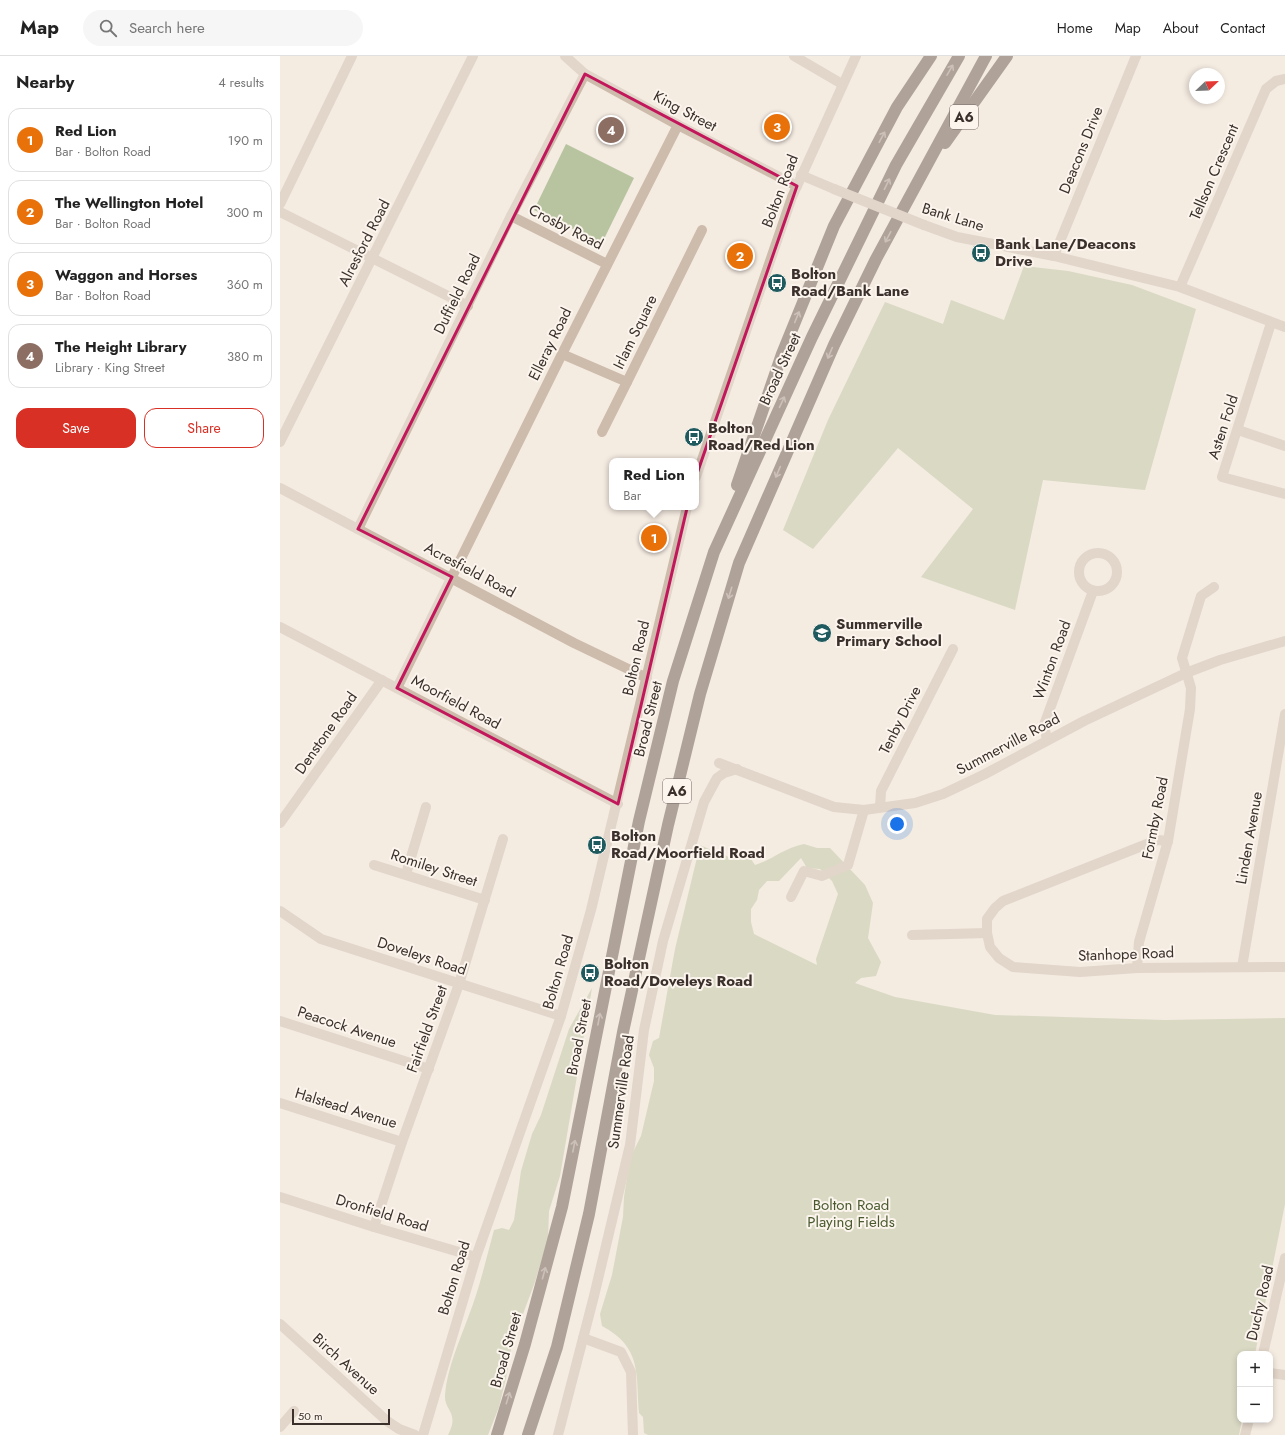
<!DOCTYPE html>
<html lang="en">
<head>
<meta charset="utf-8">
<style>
	body { margin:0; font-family:Jost,sans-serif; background:#f6f6f6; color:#222 }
	.controls { position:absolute; right:12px; bottom:12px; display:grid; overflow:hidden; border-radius:8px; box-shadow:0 2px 6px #0003 }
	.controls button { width:36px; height:36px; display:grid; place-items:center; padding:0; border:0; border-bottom:1px solid #e0e0e0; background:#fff; color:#222; font:20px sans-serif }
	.compass { position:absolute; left:909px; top:12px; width:36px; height:36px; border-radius:50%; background:#fff; box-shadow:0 2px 6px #0003; rotate:67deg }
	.scale { position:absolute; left:12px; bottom:10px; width:98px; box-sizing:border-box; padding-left:4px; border:2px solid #3b302b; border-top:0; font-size:11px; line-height:14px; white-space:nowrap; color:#3b302b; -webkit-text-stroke:3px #fbf5ee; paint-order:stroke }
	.you { position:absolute; left:617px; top:768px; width:14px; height:14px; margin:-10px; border:3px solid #fff; border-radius:50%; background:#1a73e8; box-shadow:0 0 0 6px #1a73e833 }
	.badge { display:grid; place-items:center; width:26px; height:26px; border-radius:50%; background:#d93025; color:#fff; font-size:13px; font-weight:700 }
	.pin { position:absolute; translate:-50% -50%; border:2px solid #fff; box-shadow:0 1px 4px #0006 }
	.popup { position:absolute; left:329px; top:402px; width:90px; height:52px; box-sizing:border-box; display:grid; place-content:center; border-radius:8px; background:#fff; filter:drop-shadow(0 1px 3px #0005); font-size:13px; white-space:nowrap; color:#767676 }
	.popup b { font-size:15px; color:#222 }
	.popup::after { content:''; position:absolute; left:50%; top:100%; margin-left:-8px; border:8px solid transparent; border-top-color:#fff }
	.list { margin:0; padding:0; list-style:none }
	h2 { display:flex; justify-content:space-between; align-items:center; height:52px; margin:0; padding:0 16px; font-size:17px }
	h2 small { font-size:13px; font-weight:400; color:#767676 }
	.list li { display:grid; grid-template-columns:26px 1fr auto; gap:12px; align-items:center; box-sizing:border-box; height:64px; margin:0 8px 8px; padding:0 8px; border:1px solid #e0e0e0; border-radius:12px }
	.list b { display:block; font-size:15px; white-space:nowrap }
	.list p { margin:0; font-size:13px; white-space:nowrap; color:#767676 }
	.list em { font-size:13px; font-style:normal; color:#767676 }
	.actions { display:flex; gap:8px; padding:12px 16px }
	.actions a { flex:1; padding:9px 0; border:1px solid #d93025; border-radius:12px; text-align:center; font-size:14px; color:#d93025 }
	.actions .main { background:#d93025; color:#fff }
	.icon { flex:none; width:22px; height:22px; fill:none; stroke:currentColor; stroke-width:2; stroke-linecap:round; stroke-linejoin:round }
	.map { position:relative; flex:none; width:1005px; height:1379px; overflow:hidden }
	header { display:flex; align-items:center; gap:24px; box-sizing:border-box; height:56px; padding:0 20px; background:#fff; border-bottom:1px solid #e0e0e0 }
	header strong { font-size:19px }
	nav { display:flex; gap:22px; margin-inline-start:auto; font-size:14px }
	.search { width:280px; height:36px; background:#f6f6f6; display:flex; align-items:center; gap:10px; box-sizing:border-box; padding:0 14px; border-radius:22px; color:#767676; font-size:15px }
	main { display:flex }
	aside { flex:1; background:#fff }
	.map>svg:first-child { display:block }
	.green { fill:#b8c4a0; fill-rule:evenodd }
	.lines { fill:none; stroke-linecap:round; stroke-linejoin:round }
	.minor { stroke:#cdbbac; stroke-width:10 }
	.highway { stroke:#5c4a42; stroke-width:12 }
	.minor-bridge { stroke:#cdbbac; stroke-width:10 }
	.oneway { stroke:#9c8e87 }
	.marked { fill:none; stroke:#c2185b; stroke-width:3; stroke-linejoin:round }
	.labels { text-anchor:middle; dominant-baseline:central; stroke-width:4; stroke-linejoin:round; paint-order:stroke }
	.shield { fill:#fbf5ee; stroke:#756b66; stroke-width:1 }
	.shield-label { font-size:14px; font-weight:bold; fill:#3b302b }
	.street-label { font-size:15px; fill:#3b302b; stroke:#fbf5ee }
	.poi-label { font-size:15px; font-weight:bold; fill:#3b302b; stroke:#fbf5ee; text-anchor:start }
	.park-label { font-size:15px; fill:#4a5a2e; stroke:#fbf5ee }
</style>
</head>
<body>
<header>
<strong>Map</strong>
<div class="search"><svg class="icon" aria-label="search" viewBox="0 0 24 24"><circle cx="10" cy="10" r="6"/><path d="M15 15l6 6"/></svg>Search here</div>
<nav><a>Home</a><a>Map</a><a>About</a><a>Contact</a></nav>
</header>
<main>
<aside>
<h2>Nearby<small>4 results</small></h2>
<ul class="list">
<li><span class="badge" style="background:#e8710a">1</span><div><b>Red Lion</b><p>Bar · Bolton Road</p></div><em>190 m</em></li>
<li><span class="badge" style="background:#e8710a">2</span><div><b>The Wellington Hotel</b><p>Bar · Bolton Road</p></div><em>300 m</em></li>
<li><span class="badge" style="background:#e8710a">3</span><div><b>Waggon and Horses</b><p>Bar · Bolton Road</p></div><em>360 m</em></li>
<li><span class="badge" style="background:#8d6e63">4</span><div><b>The Height Library</b><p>Library · King Street</p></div><em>380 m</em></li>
</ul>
<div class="actions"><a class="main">Save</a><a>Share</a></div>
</aside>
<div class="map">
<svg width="1005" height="1379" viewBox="0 0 1005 1379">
	<rect width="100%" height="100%" fill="#f4ebe1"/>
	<g class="green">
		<polygon points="286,88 354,122 322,187 254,154"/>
		<polygon points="744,210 788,215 852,229 916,253 865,434 763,424 735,554 641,521 693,453 618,392 533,493 503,474 548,364 605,246 663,268 671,244 724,264"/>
		<path d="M524,788L537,792H550L585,829L593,847L588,882L601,906L596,920L581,922L575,927L615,941L715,959L885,964L1005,962V1148L975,1298H960V1364H962L959,1379H368L364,1377L363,1361L359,1357C356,1318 362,1291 322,1270L320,1258L332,1219L343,1161L344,1141L350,1102L361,1080L374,1025V1012L369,999L373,985L379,982L395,893L420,789L438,797L440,795L451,803L469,800L475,809C494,803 502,793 524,788ZM521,802L527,812L540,813L552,825L558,838L536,903L537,909L474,878L471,866V853L477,844L479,834L487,825H499Z"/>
		<path d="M312,932L280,1120L269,1155L268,1183L255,1226L232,1287L227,1318L219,1351L208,1379H168C180,1356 164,1355 165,1339C167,1312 180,1284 189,1259C200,1231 206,1203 214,1174L222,1172L229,1174L234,1164L241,1115L252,1078L261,1059L289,973Z"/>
	</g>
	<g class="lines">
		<g class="minor">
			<polyline points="285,0 305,18 398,69 517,130"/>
			<polyline points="514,0 562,28"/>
			<polyline points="521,119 554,133"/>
			<polyline points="0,148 72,0"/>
			<polyline points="0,156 188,250"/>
			<polyline points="231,160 327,208"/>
			<polyline points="644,169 677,181 774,200 900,231 1005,271"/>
			<polyline points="774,200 856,0"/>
			<polyline points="900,231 986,33 996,25 1005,23"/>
			<polyline points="991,267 942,421 1005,438"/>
			<polyline points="282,298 347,326 422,174"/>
			<polyline points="958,374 1005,390"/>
			<polyline points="322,376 347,326"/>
			<polyline points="0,386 193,0"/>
			<polyline points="416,421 512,141 576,0"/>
			<polyline points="0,432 294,587 367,622"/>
			<polyline points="78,473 231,160 305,18"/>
			<circle cx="818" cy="516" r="19"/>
			<polyline points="0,571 338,748"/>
			<polyline points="117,632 282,298 398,69"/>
			<polyline points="767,684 764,669 813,535"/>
			<polyline points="439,707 554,751 584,754 635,747 663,738 705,718 804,665 906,617 940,604 1005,585"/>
			<polyline points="600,751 601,735 673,593"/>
			<polyline points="0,767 102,624"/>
			<polyline points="888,785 877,784 723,845 715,852 707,863 707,877 710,891 719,902 733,911 800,916 857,912 1005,911"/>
			<polyline points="94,809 205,844"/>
			<polyline points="126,818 146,751"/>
			<polyline points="511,841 524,815 542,820 568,809 584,754"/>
			<polyline points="0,855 41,883 281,960"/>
			<polyline points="632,879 707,877"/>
			<polyline points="962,911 1005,658"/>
			<polyline points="857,912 859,886 888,785 910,653 911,632 902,602 921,540 934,531"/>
			<polyline points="0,965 149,1013"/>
			<polyline points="0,1047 122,1086"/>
			<polyline points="0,1141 94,1171 196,1201"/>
			<polyline points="94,1171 122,1086 179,928 223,783"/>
			<polyline points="0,1268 107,1365 119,1373 135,1379"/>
			<polyline points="303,1282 341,1296 351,1316 353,1379"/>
			<polyline points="983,1298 1005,1202"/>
			<polyline points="990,1317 1005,1319"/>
			<polyline points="0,1371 14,1355"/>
			<polyline points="143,1379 196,1201 281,960 311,854 407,451"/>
			<polyline points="278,1379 314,1240 350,1089 364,974 383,885 424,746 437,722 444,717 457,713"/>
			<polyline points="965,1379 969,1364"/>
		</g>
		<g class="highway">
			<polyline points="665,87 727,0"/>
			<polyline points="457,429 502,298 554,170 617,51 651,0"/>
			<polyline points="217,1379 245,1288 282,1151 359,765 393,625 434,496 532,281 616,109 679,0"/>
			<polyline points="248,1379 277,1291 309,1158 343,976 388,769 420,638 459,507 554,289 596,203 706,0"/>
		</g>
		<polyline class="minor-bridge" points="554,133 644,169"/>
	</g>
	<defs><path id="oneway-shaft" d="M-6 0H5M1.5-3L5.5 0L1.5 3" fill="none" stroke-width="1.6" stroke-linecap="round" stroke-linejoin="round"/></defs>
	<g class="oneway">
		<use href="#oneway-shaft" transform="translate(670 14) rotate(-60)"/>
		<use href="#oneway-shaft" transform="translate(602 81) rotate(-62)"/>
		<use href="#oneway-shaft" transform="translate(607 128) rotate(-64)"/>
		<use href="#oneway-shaft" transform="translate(608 181) rotate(118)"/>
		<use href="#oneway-shaft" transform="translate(517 261) rotate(-68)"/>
		<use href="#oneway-shaft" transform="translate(550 297) rotate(113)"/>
		<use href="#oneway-shaft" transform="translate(502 346) rotate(-65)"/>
		<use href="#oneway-shaft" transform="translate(498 416) rotate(113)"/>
		<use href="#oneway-shaft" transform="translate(450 537) rotate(107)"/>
		<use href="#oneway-shaft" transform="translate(319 963) rotate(-79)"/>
		<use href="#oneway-shaft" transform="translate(294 1090) rotate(-79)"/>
		<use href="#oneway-shaft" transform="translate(264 1217) rotate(-75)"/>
		<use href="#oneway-shaft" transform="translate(228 1342) rotate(-73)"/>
	</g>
	<path d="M0 0H1005V1379H0ZM305,18L517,130L411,435L338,748L117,632L172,521L78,473Z" fill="#f4ebe1" fill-opacity=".55" fill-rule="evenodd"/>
	<path class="marked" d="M305,18L517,130L411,435L338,748L117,632L172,521L78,473Z"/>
	<defs>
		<g id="bus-disc" transform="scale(1)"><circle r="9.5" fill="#1f5a5e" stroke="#fbf5ee"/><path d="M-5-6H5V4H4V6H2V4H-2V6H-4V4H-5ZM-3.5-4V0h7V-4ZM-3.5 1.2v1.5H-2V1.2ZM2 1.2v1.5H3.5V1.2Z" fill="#fff"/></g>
		<g id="school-disc" transform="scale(1)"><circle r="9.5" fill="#1f5a5e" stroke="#fbf5ee"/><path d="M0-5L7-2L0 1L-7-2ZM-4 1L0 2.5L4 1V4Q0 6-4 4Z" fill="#fff"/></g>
	</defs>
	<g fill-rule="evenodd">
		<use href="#bus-disc" x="701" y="197"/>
		<use href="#bus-disc" x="497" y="227"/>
		<use href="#bus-disc" x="414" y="381"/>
		<use href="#school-disc" x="542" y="577"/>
		<use href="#bus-disc" x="317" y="789"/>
		<use href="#bus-disc" x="310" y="917"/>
	</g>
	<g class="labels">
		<g class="shield">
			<rect x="670" y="49" width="28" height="24" rx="3"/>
			<rect x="383" y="723" width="28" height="24" rx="3"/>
		</g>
		<g class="shield-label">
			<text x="684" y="61">A6</text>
			<text x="397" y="735">A6</text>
		</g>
		<g class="street-label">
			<text transform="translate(405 55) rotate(28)">King Street</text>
			<text transform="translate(801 94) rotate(-68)">Deacons Drive</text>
			<text transform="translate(934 116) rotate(-67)">Tellson Crescent</text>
			<text transform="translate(500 135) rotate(-69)">Bolton Road</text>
			<text transform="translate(673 161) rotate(17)">Bank Lane</text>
			<text transform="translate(286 171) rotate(27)">Crosby Road</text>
			<text transform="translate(84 187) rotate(-63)">Alresford Road</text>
			<text transform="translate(177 238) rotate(-64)">Duffield Road</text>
			<text transform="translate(355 276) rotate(-64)">Irlam Square</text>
			<text transform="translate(270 288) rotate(-64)">Elleray Road</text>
			<text transform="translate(500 313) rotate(-65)">Broad Street</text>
			<text transform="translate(943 371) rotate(-72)">Asten Fold</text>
			<text transform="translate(190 514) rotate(28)">Acresfield Road</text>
			<text transform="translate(356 602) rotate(-77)">Bolton Road</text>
			<text transform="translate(772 604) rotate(-70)">Winton Road</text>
			<text transform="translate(176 646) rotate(28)">Moorfield Road</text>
			<text transform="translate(368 663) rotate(-76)">Broad Street</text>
			<text transform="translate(620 664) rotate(-63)">Tenby Drive</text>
			<text transform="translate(46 677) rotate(-55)">Denstone Road</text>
			<text transform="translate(728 688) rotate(-28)">Summerville Road</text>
			<text transform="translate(875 762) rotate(-79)">Formby Road</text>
			<text transform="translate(969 782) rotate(-80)">Linden Avenue</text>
			<text transform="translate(154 812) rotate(18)">Romiley Street</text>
			<text transform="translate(846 898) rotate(-2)">Stanhope Road</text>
			<text transform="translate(142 900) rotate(18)">Doveleys Road</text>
			<text transform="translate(278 916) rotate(-74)">Bolton Road</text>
			<text transform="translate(67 971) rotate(18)">Peacock Avenue</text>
			<text transform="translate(147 973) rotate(-70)">Fairfield Street</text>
			<text transform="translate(299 981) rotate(-79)">Broad Street</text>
			<text transform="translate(341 1036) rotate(-82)">Summerville Road</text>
			<text transform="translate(66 1052) rotate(17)">Halstead Avenue</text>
			<text transform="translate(102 1157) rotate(17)">Dronfield Road</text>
			<text transform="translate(174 1222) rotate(-73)">Bolton Road</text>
			<text transform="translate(980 1247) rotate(-77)">Duchy Road</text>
			<text transform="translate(226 1294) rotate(-74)">Broad Street</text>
			<text transform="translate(66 1308) rotate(42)">Birch Avenue</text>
		</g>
		<g class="poi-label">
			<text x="715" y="188">Bank Lane/Deacons<tspan x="715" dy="17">Drive</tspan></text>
			<text x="511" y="218">Bolton<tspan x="511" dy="17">Road/Bank Lane</tspan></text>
			<text x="428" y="372">Bolton<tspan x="428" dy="17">Road/Red Lion</tspan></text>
			<text x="556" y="568">Summerville<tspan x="556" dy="17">Primary School</tspan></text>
			<text x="331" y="780">Bolton<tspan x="331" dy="17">Road/Moorfield Road</tspan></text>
			<text x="324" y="908">Bolton<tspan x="324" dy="17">Road/Doveleys Road</tspan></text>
		</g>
		<g class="park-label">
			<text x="571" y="1149">Bolton Road<tspan x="571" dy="17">Playing Fields</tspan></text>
		</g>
	</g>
</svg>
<div class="controls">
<button>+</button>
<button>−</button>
</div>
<svg class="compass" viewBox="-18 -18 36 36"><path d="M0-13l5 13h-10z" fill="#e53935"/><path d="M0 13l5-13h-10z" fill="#767676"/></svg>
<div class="scale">50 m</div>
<div class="you"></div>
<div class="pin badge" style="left:374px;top:482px;background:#e8710a">1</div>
<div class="popup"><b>Red Lion</b>Bar</div>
<div class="pin badge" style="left:460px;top:200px;background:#e8710a">2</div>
<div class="pin badge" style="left:497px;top:71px;background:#e8710a">3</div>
<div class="pin badge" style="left:331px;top:74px;background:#8d6e63">4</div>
</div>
</main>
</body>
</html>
